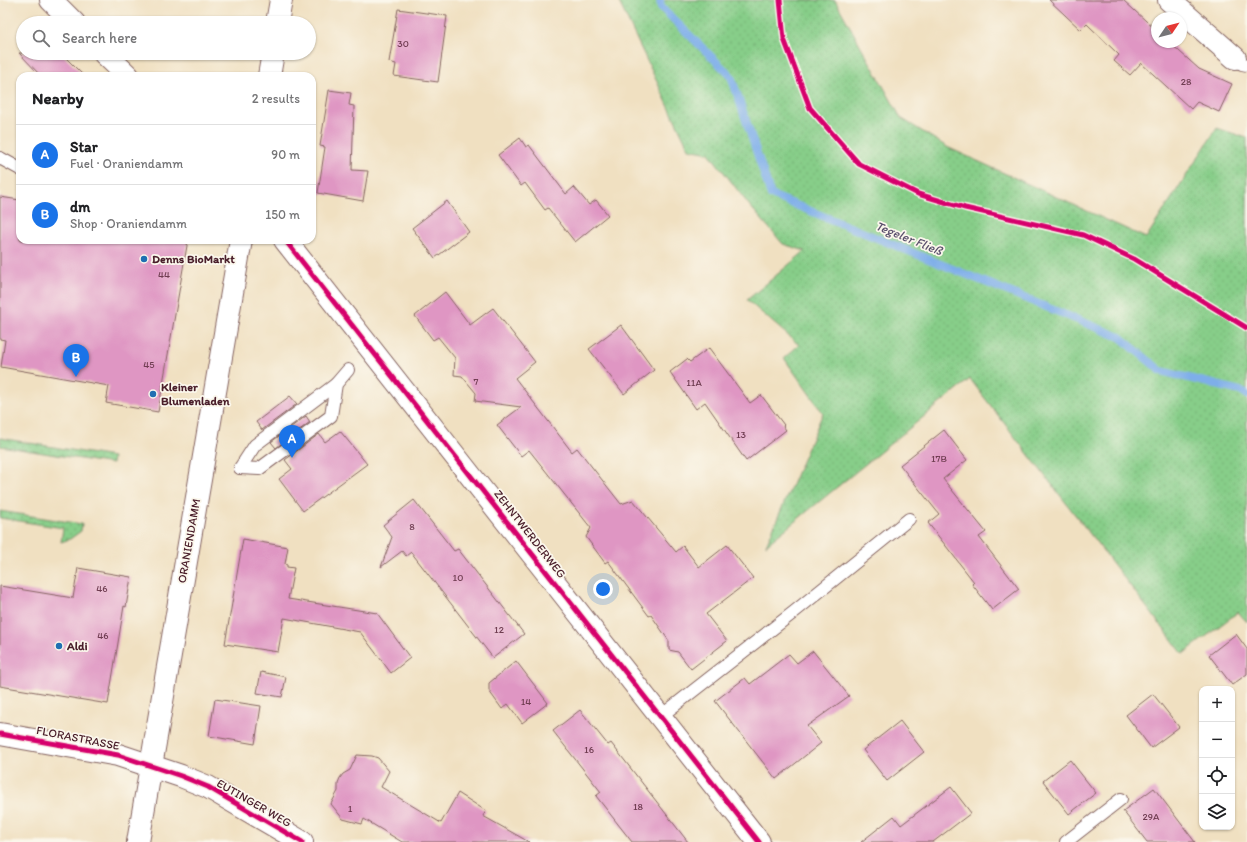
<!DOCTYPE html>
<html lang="en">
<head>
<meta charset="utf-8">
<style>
	body { margin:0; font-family:Itim,sans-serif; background:#f2f2f2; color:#202124 }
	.controls { position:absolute; right:12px; bottom:12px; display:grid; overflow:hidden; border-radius:8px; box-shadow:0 1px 3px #0004 }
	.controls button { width:36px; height:36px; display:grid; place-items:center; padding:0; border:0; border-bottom:1px solid #e0e0e0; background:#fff; color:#202124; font:20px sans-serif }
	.compass { position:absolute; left:1151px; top:12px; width:36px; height:36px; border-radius:50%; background:#fff; box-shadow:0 1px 3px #0004; rotate:55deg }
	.you { position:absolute; left:603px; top:589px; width:14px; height:14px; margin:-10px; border:3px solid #fff; border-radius:50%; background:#1a73e8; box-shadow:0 0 0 6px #1a73e833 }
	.badge { display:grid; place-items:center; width:26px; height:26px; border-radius:50%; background:#1a73e8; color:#fff; font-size:13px; font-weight:700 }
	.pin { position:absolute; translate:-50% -33px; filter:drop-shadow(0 1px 2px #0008) }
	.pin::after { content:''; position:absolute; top:21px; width:14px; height:12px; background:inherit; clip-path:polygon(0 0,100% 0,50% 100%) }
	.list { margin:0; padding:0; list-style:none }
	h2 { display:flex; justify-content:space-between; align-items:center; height:52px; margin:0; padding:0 16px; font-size:17px }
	h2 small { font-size:13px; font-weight:400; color:#757577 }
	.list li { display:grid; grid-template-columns:26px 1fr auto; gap:12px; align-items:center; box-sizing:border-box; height:60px; padding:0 16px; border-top:1px solid #e0e0e0 }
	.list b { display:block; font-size:15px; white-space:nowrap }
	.list p { margin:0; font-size:13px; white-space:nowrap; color:#757577 }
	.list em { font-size:13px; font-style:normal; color:#757577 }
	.icon { flex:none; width:22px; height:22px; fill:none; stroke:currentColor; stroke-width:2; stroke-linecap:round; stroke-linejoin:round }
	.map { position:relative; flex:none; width:1247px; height:842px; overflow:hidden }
	.search { position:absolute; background:#fff; box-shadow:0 1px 3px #0004; left:16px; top:16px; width:300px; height:44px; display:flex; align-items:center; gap:10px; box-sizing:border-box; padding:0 14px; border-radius:22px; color:#757577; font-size:15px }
	.panel { position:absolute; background:#fff; box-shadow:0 1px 3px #0004; left:16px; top:72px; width:300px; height:172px; border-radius:12px }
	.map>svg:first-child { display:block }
	.grass { fill:url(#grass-dots); stroke:#68765a }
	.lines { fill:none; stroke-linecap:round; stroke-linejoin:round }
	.stream { stroke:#7eaee9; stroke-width:8 }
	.building { fill:#df96c3 }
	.service-casing { stroke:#846360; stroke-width:14 }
	.minor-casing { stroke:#846360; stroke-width:24 }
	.primary-casing { stroke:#846360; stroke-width:24 }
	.service { stroke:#fff; stroke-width:12 }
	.minor { stroke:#fff; stroke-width:22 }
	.primary { stroke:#fff; stroke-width:22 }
	.cycleway-casing { stroke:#fbf7ec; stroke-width:8 }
	.cycleway { stroke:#d6006c; stroke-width:5 }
	.poi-dot { fill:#1f6fb2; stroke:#fbf7ec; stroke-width:1.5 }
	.labels { text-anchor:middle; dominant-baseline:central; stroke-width:3.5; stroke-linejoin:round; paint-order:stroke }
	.number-label { font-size:10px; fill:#6f3d51 }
	.poi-label { font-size:12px; font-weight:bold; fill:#4a1f2b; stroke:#fbf7ec; text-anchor:start }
	.street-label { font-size:12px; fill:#4a1f2b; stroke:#fbf7ec }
	.water-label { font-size:13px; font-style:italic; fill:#5c516e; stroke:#fbf7ec }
</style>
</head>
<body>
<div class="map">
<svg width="1247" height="842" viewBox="0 0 1247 842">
	<defs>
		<pattern id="grass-dots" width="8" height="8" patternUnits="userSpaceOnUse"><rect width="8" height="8" fill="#87ce89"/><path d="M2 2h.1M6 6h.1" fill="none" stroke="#76b076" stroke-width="1.8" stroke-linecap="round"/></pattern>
	</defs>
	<rect width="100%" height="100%" fill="#fbf7ec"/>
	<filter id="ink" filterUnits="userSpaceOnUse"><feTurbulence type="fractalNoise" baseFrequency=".025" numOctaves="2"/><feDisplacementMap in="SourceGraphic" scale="8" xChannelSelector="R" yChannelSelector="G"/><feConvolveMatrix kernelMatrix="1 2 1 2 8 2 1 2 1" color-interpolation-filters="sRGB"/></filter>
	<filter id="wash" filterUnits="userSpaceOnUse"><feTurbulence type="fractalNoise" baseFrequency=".012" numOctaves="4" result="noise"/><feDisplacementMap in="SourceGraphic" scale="16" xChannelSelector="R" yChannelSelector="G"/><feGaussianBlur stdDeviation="0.9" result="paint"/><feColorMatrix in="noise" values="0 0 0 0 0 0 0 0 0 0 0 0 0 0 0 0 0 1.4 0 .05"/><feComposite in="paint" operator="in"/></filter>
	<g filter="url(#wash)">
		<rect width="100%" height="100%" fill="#f0e0c1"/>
		<g class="grass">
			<polygon points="618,0 835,0 901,118 947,147 1146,238 1217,128 1247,138 1247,622 1238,612 1183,654 970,379 766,545 823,413 784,358 799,345 747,300 805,251 783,244 749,205 709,153 689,149"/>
			<polygon points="0,438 113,457 112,464 0,446"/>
			<polygon points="0,511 82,524 81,531 70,539 61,542 63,528 0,518"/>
		</g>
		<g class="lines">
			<polyline class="stream" points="660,0 661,7 731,76 771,195 1120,337 1161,371 1240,391 1247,395"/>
		</g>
		<g id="blocks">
			<g class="building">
				<polygon points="1049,0 1123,0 1157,31 1157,42 1169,42 1199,69 1232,84 1219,112 1197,102 1191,109 1141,63 1130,75 1114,61 1119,55 1087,24 1081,30"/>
				<polygon points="398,9 447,16 438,82 394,76 396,64 389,62"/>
				<polygon points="19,53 61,53 84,76 41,76"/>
				<polygon points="329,90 351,93 349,105 354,106 352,170 368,171 363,201 318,193 325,147 320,146"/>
				<polygon points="520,138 526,147 529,145 566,194 574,187 589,205 596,200 608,215 575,242 548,208 545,210 525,183 521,186 498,155"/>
				<polygon points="0,197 20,200 20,240 188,240 158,412 106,403 109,386 1,367 5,340 0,339"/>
				<polygon points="447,201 469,232 435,258 412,228"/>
				<polygon points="445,292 470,325 493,308 535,362 515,378 572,452 577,448 621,504 633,500 676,552 683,546 699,567 727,545 753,578 706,614 727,641 691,669 678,652 669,650 669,641 651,615 649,616 608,561 605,563 586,537 591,528 529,450 521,456 497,425 521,407 475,401 476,393 462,376 454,375 455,358 438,337 433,340 415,316"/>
				<polygon points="621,325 654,370 624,394 589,349"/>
				<polygon points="709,348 750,403 761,395 784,425 783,426 786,430 746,461 705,402 696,409 670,372 687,359 690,362"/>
				<polygon points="290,396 297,404 262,430 256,422"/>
				<polygon points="306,416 310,422 276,448 271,442"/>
				<polygon points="944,430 967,460 943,479 986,532 979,537 1019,589 992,610 972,584 974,582 928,523 939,514 900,465"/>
				<polygon points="340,431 367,464 303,511 279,479 292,469 285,460 319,434 325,442"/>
				<polygon points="414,500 454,551 458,549 524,634 493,658 411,552 406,556 402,551 381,567 392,537 383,525"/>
				<polygon points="243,539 288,547 285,564 287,565 287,567 294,568 288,599 377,613 410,658 391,673 360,632 284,618 278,652 225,644"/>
				<polygon points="78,568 131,577 126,607 124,606 108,704 0,686 0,586 73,598"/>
				<polygon points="1236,634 1247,649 1247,674 1232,685 1209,655"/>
				<polygon points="813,651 849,696 807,726 821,743 776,779 715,701 745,678 750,684 789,654 797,663"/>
				<polygon points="516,661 548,703 522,723 508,704 502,709 489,691 489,683"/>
				<polygon points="261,672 286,677 282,697 257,693"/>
				<polygon points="1153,694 1179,727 1151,748 1126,715"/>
				<polygon points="215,699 261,706 255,744 209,736"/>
				<polygon points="580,710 608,745 611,743 688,842 632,842 596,796 601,792 553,731"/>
				<polygon points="900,721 924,752 887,781 863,750"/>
				<polygon points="357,755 372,756 378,758 389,771 381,787 441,823 458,793 486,811 483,816 529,842 402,842 364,819 362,824 343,819 331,804 338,791 338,783 340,778 343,774 350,770"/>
				<polygon points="1070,760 1096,793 1069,814 1043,781"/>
				<polygon points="951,787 971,813 933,842 861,842 894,816 901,825"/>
				<polygon points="1154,788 1195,842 1147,842 1123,811"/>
			</g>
		</g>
	</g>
	<g filter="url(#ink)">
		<use href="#blocks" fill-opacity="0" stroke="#846360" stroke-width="1"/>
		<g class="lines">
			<g class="service-casing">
				<g id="service">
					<polyline points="1242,64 1247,65"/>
					<polyline points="0,158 20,169"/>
					<polyline points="240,468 259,469 331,416 336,384 348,370"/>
					<polyline points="240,468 255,445 336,384"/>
					<polyline points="661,716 794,612 909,519"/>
					<polyline points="1066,842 1121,799"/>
				</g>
			</g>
			<g class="minor-casing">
				<g id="minor">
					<polyline points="51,0 74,23"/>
					<polyline points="1169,0 1235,58"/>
					<polyline points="104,53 128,76"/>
					<polyline points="285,240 759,842"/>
					<polyline points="0,734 118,755 181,776 208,787 302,842"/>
				</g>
			</g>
			<g class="primary-casing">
				<g id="primary">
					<polyline points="277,23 281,0"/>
					<polyline points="269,76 273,53"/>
					<polyline points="138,842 241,240"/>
				</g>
			</g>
			<use href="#service" class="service"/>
			<use href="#minor" class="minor"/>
			<use href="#primary" class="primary"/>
			<g class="cycleway-casing">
				<g id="cycleway">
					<polyline points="780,0 784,39 810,108 859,164 918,194 965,208 1083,235 1134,259 1247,328"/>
					<polyline points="285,240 759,842"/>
					<polyline points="0,734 118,755 181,776 208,787 302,842"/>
				</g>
			</g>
			<use href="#cycleway" class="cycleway"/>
		</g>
	</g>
	<g class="poi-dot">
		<circle cx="144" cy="259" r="4"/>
		<circle cx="153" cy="394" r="4"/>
		<circle cx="59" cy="646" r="4"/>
	</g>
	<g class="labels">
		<g class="number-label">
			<text x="403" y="43">30</text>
			<text x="1186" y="81">28</text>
			<text x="164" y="274">44</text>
			<text x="149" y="364">45</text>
			<text x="476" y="381">7</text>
			<text x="694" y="382">11A</text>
			<text x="741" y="434">13</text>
			<text x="939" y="458">17B</text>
			<text x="412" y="526">8</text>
			<text x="458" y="577">10</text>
			<text x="102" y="588">46</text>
			<text x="499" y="629">12</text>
			<text x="103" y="635">46</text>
			<text x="526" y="701">14</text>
			<text x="589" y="749">16</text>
			<text x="638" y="806">18</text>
			<text x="350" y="808">1</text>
			<text x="1151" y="816">29A</text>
		</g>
		<g class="poi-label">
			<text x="152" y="259">Denns BioMarkt</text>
			<text x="161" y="387">Kleiner<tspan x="161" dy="14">Blumenladen</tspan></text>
			<text x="67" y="646">Aldi</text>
		</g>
		<g class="street-label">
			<text transform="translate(530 534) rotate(52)">ZEHNTWERDERWEG</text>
			<text transform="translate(189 541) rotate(-80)">ORANIENDAMM</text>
			<text transform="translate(78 738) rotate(11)">FLORASTRASSE</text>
			<text transform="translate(254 803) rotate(30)">EUTINGER WEG</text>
		</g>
		<g class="water-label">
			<text transform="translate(909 238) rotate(22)">Tegeler Fließ</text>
		</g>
	</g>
</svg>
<div class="controls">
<button>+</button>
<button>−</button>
<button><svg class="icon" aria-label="locate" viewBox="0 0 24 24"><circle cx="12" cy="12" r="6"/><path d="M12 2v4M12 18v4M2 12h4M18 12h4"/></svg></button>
<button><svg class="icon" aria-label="layers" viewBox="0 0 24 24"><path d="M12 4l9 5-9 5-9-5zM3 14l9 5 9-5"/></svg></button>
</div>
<svg class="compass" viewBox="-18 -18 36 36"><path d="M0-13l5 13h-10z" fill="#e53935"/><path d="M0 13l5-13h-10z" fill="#757577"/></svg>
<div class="you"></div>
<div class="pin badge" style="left:292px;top:458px">A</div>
<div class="pin badge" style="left:76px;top:377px">B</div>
<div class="search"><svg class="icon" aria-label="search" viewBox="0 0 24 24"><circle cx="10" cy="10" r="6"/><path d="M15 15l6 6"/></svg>Search here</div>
<section class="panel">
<h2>Nearby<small>2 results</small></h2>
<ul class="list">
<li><span class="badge">A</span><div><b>Star</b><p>Fuel · Oraniendamm</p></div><em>90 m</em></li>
<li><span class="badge">B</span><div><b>dm</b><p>Shop · Oraniendamm</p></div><em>150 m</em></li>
</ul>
</section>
</div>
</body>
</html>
